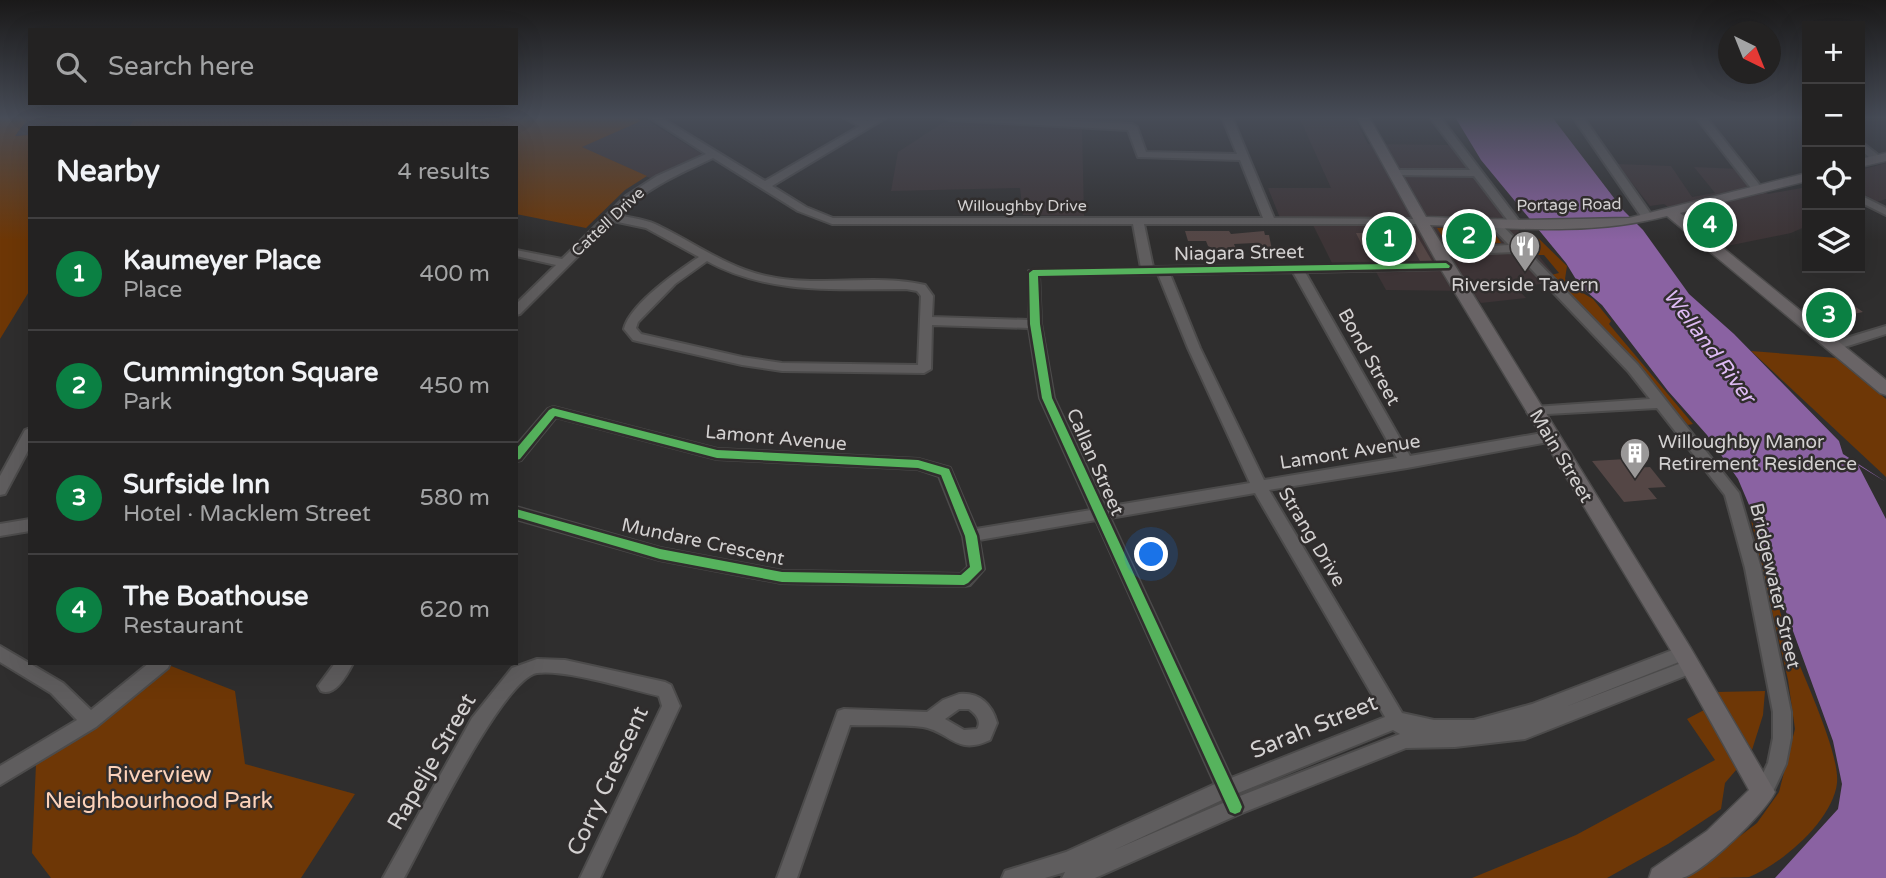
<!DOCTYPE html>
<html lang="en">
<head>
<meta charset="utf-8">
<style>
	body { margin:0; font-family:"Varela Round",sans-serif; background:#2b2a2a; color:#f1f3f6 }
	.controls { position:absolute; right:21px; top:21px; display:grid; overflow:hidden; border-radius:0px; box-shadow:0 7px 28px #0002 }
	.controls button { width:63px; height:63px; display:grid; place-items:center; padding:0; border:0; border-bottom:2px solid #403f40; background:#232222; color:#f1f3f6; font:35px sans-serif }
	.compass { position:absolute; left:1718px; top:21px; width:63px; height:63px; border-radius:50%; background:#232222; box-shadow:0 7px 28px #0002; rotate:137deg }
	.you { position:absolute; left:1152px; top:555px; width:24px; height:24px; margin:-18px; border:5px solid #fff; border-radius:50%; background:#1a73e8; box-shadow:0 0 0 10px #1a73e833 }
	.badge { display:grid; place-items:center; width:46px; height:46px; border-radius:50%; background:#0b8043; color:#fff; font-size:23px; font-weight:700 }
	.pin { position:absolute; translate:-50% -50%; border:4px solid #fff; box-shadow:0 2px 7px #0006 }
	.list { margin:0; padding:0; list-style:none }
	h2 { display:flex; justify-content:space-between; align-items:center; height:91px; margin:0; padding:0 28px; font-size:30px }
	h2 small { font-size:23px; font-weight:400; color:#a3a4a5 }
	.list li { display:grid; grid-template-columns:46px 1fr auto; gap:21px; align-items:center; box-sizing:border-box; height:112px; padding:0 28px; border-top:2px solid #403f40 }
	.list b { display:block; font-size:26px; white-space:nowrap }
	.list p { margin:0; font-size:23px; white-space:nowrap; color:#a3a4a5 }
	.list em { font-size:23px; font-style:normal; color:#a3a4a5 }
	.icon { flex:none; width:38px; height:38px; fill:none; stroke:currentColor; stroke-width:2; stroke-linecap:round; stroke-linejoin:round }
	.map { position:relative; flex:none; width:1886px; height:878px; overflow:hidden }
	.search { position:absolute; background:#232222; box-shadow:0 7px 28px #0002; left:28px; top:28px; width:490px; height:77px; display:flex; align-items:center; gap:18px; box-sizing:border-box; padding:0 24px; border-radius:0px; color:#a3a4a5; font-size:26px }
	.panel { position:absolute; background:#232222; box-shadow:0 7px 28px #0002; left:28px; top:126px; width:490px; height:539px; border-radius:0px }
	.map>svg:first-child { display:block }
	.built { fill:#3d3436 }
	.green { fill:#6e3706 }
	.water { fill:#8a62a2 }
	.building { fill:#544645 }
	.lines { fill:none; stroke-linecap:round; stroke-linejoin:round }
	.minor-casing { stroke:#4c4b4b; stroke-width:4 }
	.major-casing { stroke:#4c4b4b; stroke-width:3 }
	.minor { fill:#5f5d5e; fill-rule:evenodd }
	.major { fill:#696466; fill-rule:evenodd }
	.cycleway-casing { stroke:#302d2d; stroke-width:5 }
	.cycleway { fill:#56b35d; fill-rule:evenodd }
	.labels { text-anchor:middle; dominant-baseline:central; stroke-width:5; stroke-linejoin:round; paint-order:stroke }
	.far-street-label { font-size:16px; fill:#d3d1d1; stroke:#302d2d }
	.street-label { font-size:19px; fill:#d3d1d1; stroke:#302d2d }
	.poi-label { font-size:19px; fill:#d3d1d1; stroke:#302d2d }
	.water-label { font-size:21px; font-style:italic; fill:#debbf4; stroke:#302d2d }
	.near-street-label { font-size:23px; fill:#d3d1d1; stroke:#302d2d }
	.near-park-label { font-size:23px; fill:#fcd2b9; stroke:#302d2d }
</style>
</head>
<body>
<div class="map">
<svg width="1886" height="878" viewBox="0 0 1886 878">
	<rect width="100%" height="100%" fill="#2f2e2e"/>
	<g class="built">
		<polygon points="29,117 100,117 92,128 30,128 30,135 15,136"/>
		<polygon points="645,119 702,154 650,178 581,147"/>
		<polygon points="1300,119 1355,119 1368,144 1450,145 1559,281 1517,288 1526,298 1481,303 1471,291 1386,290 1371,263 1332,263 1309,217 1280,218 1268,188 1331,188"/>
		<polygon points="944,122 1082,127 1084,216 1023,215 1020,188 891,191 898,152"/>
		<polygon points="1886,163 1886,199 1877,202 1860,192 1860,170"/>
		<polygon points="1617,164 1671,166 1692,197 1715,193 1694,167 1742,169 1753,185 1768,194 1807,187 1807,226 1791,233 1722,247 1664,204 1650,206"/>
	</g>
	<g class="green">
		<polygon points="0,117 29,117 15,136 30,135 30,290 0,339"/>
		<polygon points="136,117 635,117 641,121 582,147 647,176 625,190 586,228 516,214 516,128 119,128 129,127"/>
		<polygon points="1490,227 1501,243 1447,244 1437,228"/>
		<polygon points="1536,236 1567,266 1565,279 1571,286 1593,299 1611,321 1609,324 1693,424 1688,425 1639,368 1551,275 1559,273 1544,255 1532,255 1537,253 1528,243"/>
		<polygon points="1751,351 1837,358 1886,399 1886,477"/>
		<path d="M1751,520L1759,534C1769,569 1777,607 1790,641C1802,674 1840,752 1837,783C1833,820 1782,864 1749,877C1734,878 1701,878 1685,878L1757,823L1779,792L1795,729L1788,680Z"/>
		<polygon points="171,666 235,691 245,764 355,794 301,878 51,878 32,853 36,764 97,724"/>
		<polygon points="1765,691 1763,715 1752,750 1716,692"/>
		<polygon points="1704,710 1742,763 1725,783 1721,809 1668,844 1607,878 1472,878 1576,835 1715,760 1687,719"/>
	</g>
	<polygon class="water" points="1455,117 1552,117 1624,211 1643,230 1689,294 1734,334 1839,441 1843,454 1886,482 1858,465 1886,519 1886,878 1775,878 1838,809 1842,784 1833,741 1765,554 1758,526 1738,479 1707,435 1668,391 1602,305 1580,286 1566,263 1481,160"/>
	<g class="building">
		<polygon points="1712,211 1731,224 1720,226 1731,234 1715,238 1686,214"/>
		<polygon points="1390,227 1412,227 1432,261 1420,261 1415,252 1379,252 1375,245 1362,245 1356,233 1394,233"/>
		<polygon points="1185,231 1229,231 1231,234 1264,231 1265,235 1269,235 1272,250 1257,250 1255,243 1234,244 1236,249 1216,250 1208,246 1206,241 1188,241"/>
		<polygon points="1843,298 1863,312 1831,319 1837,323 1825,326 1801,308"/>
		<polygon points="1626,459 1633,468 1650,467 1666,487 1648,488 1657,499 1624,502 1592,461"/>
	</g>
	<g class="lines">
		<g class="minor-casing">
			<g id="minor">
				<path d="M649,117H660L765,181L860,126L842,117H855L867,121L875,117H887L772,186L806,207L833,218H1263L1240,160L1138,157L1128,130L949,120L944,117H998L1132,124L1137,127L1146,152L1237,154L1222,117H1232L1274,218L1424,219V223L1420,224H1144L1153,267L1450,264L1452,266L1446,269L1305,272L1410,456L1548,432L1555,437L1548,442L1407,468L1269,490L1402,713L1434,720H1474L1532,704L1683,646L1689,648L1691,653L1689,658L1565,707L1689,660L1695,662L1698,667L1695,672L1525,739L1455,747L1406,748L1242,813L1095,878H1062L1065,872L1045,878H1002L1005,871L1066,852L1215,784L1096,520L979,540L984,569L970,585L964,586L782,583L660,560L516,519V507L660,548L782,571L961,574L968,567L963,536L939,476L918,469L717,459L556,417L521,460L516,461V446L548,409L553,407L717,449L918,459L950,468L976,529L1091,510L1040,398L1029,328L932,325L931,369L924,373L782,371L742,365L637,341L633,340L624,329C630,304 678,271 699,257L646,228L613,221L520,314L516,315V304L556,265L516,256V250L562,259L626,196L657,176L706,154ZM713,158L798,211L832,224H1133L1141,268L1029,271V320L932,317L933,296L925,285C873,273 818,288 766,276C725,267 692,241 655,224C644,219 630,218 619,215C646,188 679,174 713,158ZM707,261C769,295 838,289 906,289L917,291L921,296L918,365L782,363L742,357L641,334L636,328L638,322L675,284ZM1293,272L1397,458L1264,480L1200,348L1170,274ZM1158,274L1188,348L1250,483L1105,507L1054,398L1041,324L1039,276ZM1255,493L1385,717L1231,778L1110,518ZM1393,730L1400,734L1240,796L1238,793ZM1222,800L1223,803L1114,850Z"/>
				<polygon points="1430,117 1440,117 1520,222 1520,226 1512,226 1474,176 1390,175 1389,173 1394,170 1470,170"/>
				<polygon points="1573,117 1583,117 1653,217 1651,219 1643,219"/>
				<polygon points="1696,117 1706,117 1762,188 1762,192 1754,192"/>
				<polygon points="1860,141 1881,157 1881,161 1873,161 1860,149"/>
				<polygon points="1860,195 1886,208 1886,215 1860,202"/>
				<polygon points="1494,220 1498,221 1638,365 1739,493 1761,568 1791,712 1791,738 1786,764 1770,798 1763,801 1756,798 1754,792 1768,763 1773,738 1773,712 1745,568 1725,495 1657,408 1529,415 1527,412 1534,407 1650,399 1628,371 1515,252 1438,255 1432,252 1438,249 1509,245 1488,223"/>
				<polygon points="1886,326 1886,334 1835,350 1829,346 1830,343"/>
				<polygon points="30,428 30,447 5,494 0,495 0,476 25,430"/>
				<polygon points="30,519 30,531 0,536 0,524"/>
				<polygon points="0,646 63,683 91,710 149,663 170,663 168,668 96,727 0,785 0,766 77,720 51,693 0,662"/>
				<path d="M537,659L565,660L665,682L671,685L680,706L600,878H580L662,706L659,696C629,689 565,669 537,673C502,679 424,842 404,878H383L472,718L512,668Z"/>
				<path d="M335,663H353C347,675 335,697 321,691L318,686Z"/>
				<path d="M959,694C979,692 992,704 997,723L990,740C956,756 951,732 923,727C899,724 874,726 850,725L797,878H777L838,711L844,709L927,712L943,700ZM959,709H969C976,714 982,721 977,729L964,730L945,719Z"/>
			</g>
		</g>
		<g class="major-casing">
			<g id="major">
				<path d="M1357,117H1369L1426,217L1521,220L1629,218L1807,173V181L1680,213L1886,380V395L1880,393L1667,216C1591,236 1508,228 1430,225L1690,647L1775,792C1766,812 1703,873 1682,878C1672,878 1659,878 1649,878L1652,869L1707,831L1749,790L1676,659L1439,266Z"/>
				<polygon points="1886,153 1886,161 1860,167 1860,159"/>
			</g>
		</g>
		<use href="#minor" class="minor"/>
		<use href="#major" class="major"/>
		<g class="cycleway-casing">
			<g id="cycleway">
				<polygon points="1446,263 1450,266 1449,268 1038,276 1040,324 1052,398 1240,802 1242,807 1240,812 1235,814 1230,812 1042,398 1030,324 1029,273 1033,270"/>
				<polygon points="553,408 717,450 918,460 949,469 977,536 982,569 968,583 964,585 782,582 660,559 516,517 516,509 660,549 782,572 961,575 970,567 965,536 941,475 918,468 717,458 555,416 520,459 516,460 516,449 549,410"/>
			</g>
		</g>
		<use href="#cycleway" class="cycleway"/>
	</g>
	<linearGradient id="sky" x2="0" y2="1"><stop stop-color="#1a1919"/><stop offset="0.49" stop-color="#474c57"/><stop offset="1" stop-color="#474c57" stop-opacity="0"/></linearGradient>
	<rect width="1886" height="240" fill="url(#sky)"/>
	<defs>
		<g id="restaurant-pin" transform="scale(1.575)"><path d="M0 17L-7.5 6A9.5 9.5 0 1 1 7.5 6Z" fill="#9a9898" stroke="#302d2d"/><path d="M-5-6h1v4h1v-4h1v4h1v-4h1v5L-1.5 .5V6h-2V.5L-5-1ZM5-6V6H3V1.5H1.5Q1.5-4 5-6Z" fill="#fff"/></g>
		<g id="building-pin" transform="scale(1.575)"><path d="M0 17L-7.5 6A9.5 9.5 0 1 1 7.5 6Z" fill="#9a9898" stroke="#302d2d"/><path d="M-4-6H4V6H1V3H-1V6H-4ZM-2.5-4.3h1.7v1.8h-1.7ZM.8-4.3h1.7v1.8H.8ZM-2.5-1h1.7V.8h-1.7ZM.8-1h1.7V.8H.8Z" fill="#fff"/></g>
	</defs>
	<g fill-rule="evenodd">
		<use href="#restaurant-pin" x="1525" y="246"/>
		<use href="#building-pin" x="1635" y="453"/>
	</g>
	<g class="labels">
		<g class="far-street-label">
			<text transform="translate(1569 205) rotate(-1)">Portage Road</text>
			<text x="1022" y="206">Willoughby Drive</text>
			<text transform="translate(608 222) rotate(-43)">Cattell Drive</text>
		</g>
		<g class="street-label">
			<text transform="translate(1239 253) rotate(-1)">Niagara Street</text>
			<text transform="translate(1369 357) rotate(61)">Bond Street</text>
			<text transform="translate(776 438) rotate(5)">Lamont Avenue</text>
			<text transform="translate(1350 452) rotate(-9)">Lamont Avenue</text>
			<text transform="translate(1561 456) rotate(59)">Main Street</text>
			<text transform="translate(1095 462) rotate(66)">Callan Street</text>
			<text transform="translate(1312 537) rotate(59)">Strang Drive</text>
			<text transform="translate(703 542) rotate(12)">Mundare Crescent</text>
			<text transform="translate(1775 586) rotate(77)">Bridgewater Street</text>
		</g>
		<g class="poi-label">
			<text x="1525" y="285">Riverside Tavern</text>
			<text x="1658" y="442" text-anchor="start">Willoughby Manor<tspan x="1658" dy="22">Retirement Residence</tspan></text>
		</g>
		<g class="water-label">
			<text transform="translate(1709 346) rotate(53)">Welland River</text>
		</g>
		<g class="near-street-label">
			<text transform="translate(1314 727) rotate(-22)">Sarah Street</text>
			<text transform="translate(432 762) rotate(-60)">Rapelje Street</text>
			<text transform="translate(608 781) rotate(-65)">Corry Crescent</text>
		</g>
		<g class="near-park-label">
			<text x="159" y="775">Riverview<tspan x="159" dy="26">Neighbourhood Park</tspan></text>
		</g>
	</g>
</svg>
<div class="controls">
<button>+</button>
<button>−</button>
<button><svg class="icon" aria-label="locate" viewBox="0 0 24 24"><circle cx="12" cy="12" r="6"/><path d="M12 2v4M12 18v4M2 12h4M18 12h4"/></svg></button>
<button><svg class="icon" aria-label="layers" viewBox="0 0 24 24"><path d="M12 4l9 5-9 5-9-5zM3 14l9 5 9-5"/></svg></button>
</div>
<svg class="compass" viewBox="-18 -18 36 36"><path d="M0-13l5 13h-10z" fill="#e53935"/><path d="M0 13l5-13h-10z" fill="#a3a4a5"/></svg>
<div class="you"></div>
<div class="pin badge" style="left:1389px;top:239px">1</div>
<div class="pin badge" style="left:1469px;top:236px">2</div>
<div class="pin badge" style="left:1829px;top:315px">3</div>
<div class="pin badge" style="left:1710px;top:225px">4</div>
<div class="search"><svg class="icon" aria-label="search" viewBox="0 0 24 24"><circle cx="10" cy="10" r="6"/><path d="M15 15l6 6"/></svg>Search here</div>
<section class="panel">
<h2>Nearby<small>4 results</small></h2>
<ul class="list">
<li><span class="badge">1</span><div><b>Kaumeyer Place</b><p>Place</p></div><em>400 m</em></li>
<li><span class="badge">2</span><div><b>Cummington Square</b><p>Park</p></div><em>450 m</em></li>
<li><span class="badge">3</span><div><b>Surfside Inn</b><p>Hotel · Macklem Street</p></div><em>580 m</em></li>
<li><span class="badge">4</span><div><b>The Boathouse</b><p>Restaurant</p></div><em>620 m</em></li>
</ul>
</section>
</div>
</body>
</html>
